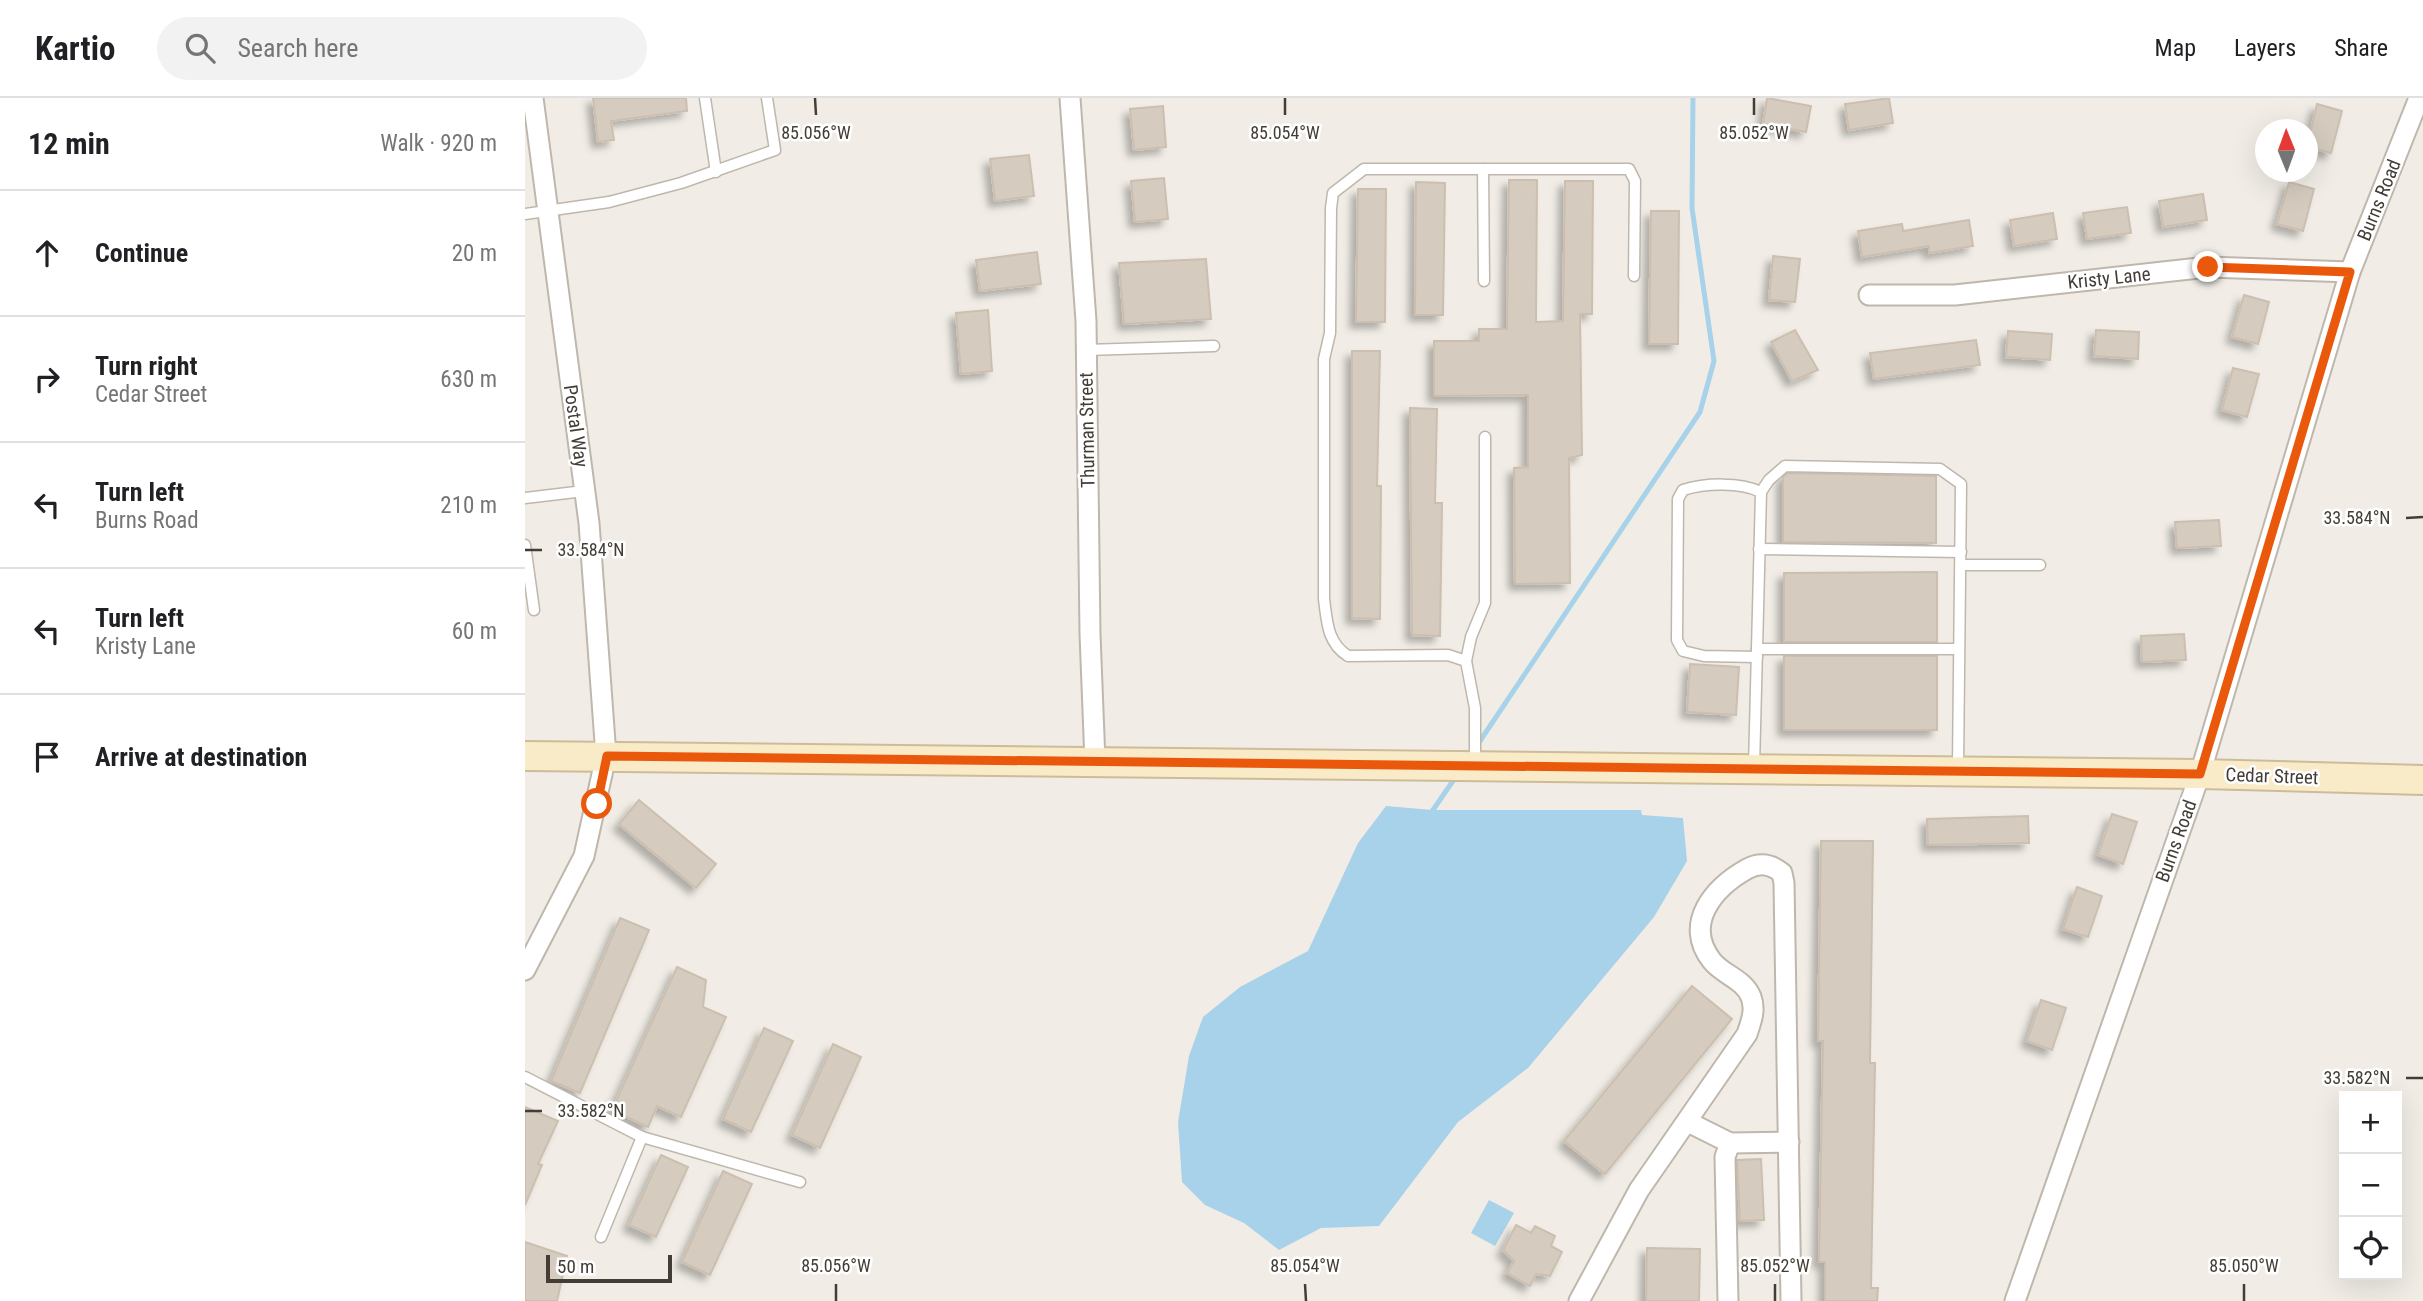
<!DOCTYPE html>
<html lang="en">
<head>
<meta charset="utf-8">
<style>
	body { margin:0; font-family:"Roboto Condensed",sans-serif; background:#f2f2f2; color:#202124 }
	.controls { position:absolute; right:21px; bottom:21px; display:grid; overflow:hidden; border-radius:0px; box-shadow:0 7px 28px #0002 }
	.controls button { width:63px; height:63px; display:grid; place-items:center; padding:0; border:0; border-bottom:2px solid #e0e0e0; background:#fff; color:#202124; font:35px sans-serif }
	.compass { position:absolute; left:1730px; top:21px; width:63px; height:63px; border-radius:50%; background:#fff; box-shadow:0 7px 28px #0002; rotate:359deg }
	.scale { position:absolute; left:21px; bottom:18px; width:126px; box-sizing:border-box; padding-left:7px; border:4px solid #433d36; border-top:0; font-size:19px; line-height:24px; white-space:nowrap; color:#433d36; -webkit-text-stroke:5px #fff; paint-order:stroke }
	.stop { position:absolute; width:21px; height:21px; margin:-16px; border:5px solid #ea580c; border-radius:50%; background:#fff }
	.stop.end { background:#ea580c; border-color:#fff; box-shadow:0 2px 7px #0008 }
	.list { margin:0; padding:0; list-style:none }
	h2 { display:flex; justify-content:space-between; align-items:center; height:91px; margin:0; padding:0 28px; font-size:30px }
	h2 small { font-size:23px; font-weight:400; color:#757577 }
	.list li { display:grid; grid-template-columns:46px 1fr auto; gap:21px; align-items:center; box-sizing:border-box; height:126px; padding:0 28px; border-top:2px solid #e0e0e0 }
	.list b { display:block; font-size:26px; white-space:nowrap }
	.list p { margin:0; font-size:23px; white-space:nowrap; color:#757577 }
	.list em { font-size:23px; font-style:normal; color:#757577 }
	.icon { flex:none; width:38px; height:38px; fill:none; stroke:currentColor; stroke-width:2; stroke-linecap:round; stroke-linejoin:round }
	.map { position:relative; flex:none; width:1898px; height:1203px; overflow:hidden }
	header { display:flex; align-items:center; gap:42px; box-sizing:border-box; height:98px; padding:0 35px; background:#fff; border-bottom:2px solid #e0e0e0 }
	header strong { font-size:33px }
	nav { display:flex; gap:38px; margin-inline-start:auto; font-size:24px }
	.search { width:490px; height:63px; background:#f2f2f2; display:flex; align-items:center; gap:18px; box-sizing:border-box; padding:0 24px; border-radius:38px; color:#757577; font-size:26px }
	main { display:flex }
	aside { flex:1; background:#fff }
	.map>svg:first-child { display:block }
	.water { fill:#a7d2e9 }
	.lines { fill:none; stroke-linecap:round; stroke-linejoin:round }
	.stream { stroke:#a7d2e9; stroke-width:5 }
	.building { fill:#d5cbbf; stroke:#ccbfb0; stroke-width:2; filter:url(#shadow) }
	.lane-casing { stroke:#bfb7ac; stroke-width:13 }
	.street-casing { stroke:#bfb7ac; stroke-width:23 }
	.secondary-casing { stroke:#cdbc99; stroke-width:32 }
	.lane { stroke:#fff; stroke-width:10 }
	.street { stroke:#fff; stroke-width:19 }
	.secondary { stroke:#f9eac8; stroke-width:28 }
	.route { stroke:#ea580c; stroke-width:9 }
	.ticks { fill:none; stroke:#433d36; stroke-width:2.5 }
	.labels { text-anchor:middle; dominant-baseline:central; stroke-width:5; stroke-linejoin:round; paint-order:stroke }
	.street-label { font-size:19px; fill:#433d36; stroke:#fff }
	.ticks-label { font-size:18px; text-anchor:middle; fill:#433d36; stroke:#fff; stroke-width:5; stroke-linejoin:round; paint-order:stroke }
</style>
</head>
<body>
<header>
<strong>Kartio</strong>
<div class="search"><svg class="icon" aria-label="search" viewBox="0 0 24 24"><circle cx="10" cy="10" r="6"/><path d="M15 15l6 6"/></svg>Search here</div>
<nav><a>Map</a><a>Layers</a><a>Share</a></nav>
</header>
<main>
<aside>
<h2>12 min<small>Walk · 920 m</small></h2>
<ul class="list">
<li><svg class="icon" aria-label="ahead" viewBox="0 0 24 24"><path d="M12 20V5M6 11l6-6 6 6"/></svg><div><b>Continue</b></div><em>20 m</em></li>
<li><svg class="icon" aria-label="right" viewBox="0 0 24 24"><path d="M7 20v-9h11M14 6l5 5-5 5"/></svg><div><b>Turn right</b><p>Cedar Street</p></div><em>630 m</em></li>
<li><svg class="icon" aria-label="left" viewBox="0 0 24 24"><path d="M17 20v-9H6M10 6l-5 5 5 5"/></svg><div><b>Turn left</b><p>Burns Road</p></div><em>210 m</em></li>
<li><svg class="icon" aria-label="left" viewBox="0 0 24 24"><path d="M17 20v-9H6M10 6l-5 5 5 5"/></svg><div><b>Turn left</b><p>Kristy Lane</p></div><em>60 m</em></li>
<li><svg class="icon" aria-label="arrive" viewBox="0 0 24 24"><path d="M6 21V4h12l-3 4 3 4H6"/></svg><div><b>Arrive at destination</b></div></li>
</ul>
</aside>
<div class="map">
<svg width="1898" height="1203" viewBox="0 0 1898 1203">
	<defs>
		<filter id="shadow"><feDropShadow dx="-6" dy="6" stdDeviation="3.5" flood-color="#0004"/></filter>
	</defs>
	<rect width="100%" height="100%" fill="#f1ede6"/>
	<g class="water">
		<polygon points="861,708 908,712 1116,712 1117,717 1158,720 1162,763 1129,819 1003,970 933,1024 854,1128 796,1130 754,1152 719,1125 680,1107 657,1084 653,1024 664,958 678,919 715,889 783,853 833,745"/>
		<polygon points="964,1102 989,1115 970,1148 946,1135"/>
	</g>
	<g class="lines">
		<g class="stream">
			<polyline points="951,649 1175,314 1189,263 1167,110 1168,0"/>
			<polyline points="908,712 932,677"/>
		</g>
	</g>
	<g class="building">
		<polygon points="68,0 161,0 162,13 86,23 89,42 73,44"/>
		<polygon points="1242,0 1286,8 1281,34 1238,26"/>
		<polygon points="1364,0 1368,25 1324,32 1320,6"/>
		<polygon points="1792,6 1817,13 1806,55 1782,49"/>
		<polygon points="638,8 641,49 609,52 605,11"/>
		<polygon points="504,57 509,98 470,103 465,61"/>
		<polygon points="639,80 643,121 610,124 606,83"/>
		<polygon points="984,82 1012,82 1011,224 1038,223 1040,83 1068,83 1067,216 1055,216 1057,357 1044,360 1045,485 990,486 989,370 1003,369 1003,297 909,298 909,243 954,243 954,231 982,231"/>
		<polygon points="891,84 920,85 918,217 890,217"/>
		<polygon points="1764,84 1789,91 1778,133 1752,126"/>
		<polygon points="833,91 861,91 860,224 831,224"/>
		<polygon points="1678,96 1682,122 1638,129 1634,103"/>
		<polygon points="1602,109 1606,135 1562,141 1558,115"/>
		<polygon points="1126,113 1154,113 1153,246 1124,246"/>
		<polygon points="1528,115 1532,141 1489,148 1485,122"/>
		<polygon points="1444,122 1448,148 1404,155 1404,148 1337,159 1333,133 1377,126 1378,133"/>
		<polygon points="512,154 516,186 455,193 451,162"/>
		<polygon points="1248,158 1275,161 1270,204 1244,202"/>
		<polygon points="681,161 686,221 599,226 594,165"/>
		<polygon points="1719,197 1744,204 1733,246 1707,239"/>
		<polygon points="463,212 467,273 436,276 431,215"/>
		<polygon points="1270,232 1293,272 1267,283 1246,244"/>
		<polygon points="1571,232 1614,234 1613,261 1569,258"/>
		<polygon points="1483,233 1527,236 1525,262 1481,259"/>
		<polygon points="1451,242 1455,267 1349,281 1345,255"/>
		<polygon points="827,253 855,253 852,388 856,388 855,521 827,520"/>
		<polygon points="1708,270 1734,276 1722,319 1697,312"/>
		<polygon points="885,310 912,311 910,405 917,405 915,538 887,537"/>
		<polygon points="1263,375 1411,378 1411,445 1258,444 1258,379"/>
		<polygon points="1694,422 1696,448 1652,450 1650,424"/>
		<polygon points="1412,474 1412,544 1259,544 1259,475"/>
		<polygon points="1659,536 1661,562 1617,564 1616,538"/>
		<rect x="1259" y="558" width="153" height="74"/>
		<polygon points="1165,566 1214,569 1211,617 1162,614"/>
		<polygon points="114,702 191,766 171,790 94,726"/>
		<polygon points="1587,716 1612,724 1598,766 1573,757"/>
		<polygon points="1503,718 1504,745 1403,747 1402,721"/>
		<polygon points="1296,743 1348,743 1345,965 1350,965 1346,1190 1353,1190 1352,1203 1300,1203 1300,1164 1294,1164 1298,943 1293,943"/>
		<polygon points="1552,789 1577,798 1563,839 1538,831"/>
		<polygon points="95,820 124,832 55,995 26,983"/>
		<polygon points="152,869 181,882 178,909 201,919 156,1019 132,1008 123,1029 87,1012"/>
		<polygon points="1167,888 1207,921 1080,1076 1039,1043"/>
		<polygon points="1516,902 1541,910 1527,952 1502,943"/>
		<polygon points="239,930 268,943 226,1034 198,1021"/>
		<polygon points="308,946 336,959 295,1050 267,1037"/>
		<polygon points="0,1009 33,1023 13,1066 17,1067 0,1107"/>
		<polygon points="136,1057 163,1069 131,1139 104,1127"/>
		<polygon points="1236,1061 1239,1122 1215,1123 1212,1062"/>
		<polygon points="198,1073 227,1086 185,1177 157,1164"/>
		<polygon points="991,1127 1006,1135 1010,1128 1030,1138 1026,1148 1037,1154 1025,1178 1011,1176 1005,1188 982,1175 989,1163 978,1152"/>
		<polygon points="0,1144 42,1158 32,1203 0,1203"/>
		<polygon points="1122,1150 1175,1151 1174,1203 1121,1203"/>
	</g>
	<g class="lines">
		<g class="lane-casing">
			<g id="lane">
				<polyline points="180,0 191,74"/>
				<polyline points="958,71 959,183"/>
				<polyline points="0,116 84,104 156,85 250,52 242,0"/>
				<polyline points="561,252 689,248"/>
				<polyline points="0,400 59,393"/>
				<polyline points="0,447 9,512"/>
				<polyline points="1234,451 1436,454"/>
				<polyline points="1436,467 1515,467"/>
				<polyline points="1232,551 1434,551"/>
				<path d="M1232,559L1179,558L1158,553L1152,542L1153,401L1158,392C1180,385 1215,384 1236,394"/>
				<polyline points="941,563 946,539 960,505 960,339"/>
				<path d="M950,665V610L941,563L923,557L823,558C802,545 802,523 799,501V261L805,235L806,110L808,95L839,71H1104L1110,83L1109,178"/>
				<polyline points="1229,669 1236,394 1244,382 1260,368 1415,371 1436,386 1433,670"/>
				<polyline points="0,979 117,1039 275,1084"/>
				<polyline points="76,1139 117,1039"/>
			</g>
		</g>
		<g class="street-casing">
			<g id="street">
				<polyline points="545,0 561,223 565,536 570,664"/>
				<polyline points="1344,197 1430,197 1683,169 1825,174"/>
				<polyline points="0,872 59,758 81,658 64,425 8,0"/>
				<polyline points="1163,1024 1205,1045 1264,1044"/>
				<path d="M1054,1203L1114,1092L1222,936C1226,924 1231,912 1226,899C1219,881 1198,877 1187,863C1157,825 1190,789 1222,771C1235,764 1246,766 1257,775L1259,785L1266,1203"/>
				<polyline points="1203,1203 1200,1059 1205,1045"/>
				<polyline points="1490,1203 1675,676 1825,174 1894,0"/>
			</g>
		</g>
		<g class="secondary-casing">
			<polyline id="secondary" points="0,658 1675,676 1898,682"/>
		</g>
		<use href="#lane" class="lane"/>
		<use href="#street" class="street"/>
		<use href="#secondary" class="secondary"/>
	</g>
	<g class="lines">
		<polyline class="route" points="72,706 82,658 1675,676 1825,174 1683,169"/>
	</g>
	<path class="ticks" d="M290,0L291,17M760,0V17M1229,0V17M1881,420L1898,419M0,452H17M1881,980H1898M0,1013H17M311,1186V1203M780,1186L781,1203M1250,1186V1203M1719,1186V1203"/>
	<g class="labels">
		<g class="street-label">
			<text transform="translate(1854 102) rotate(-68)">Burns Road</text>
			<text transform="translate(1584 180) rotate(-6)">Kristy Lane</text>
			<text transform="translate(51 328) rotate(82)">Postal Way</text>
			<text transform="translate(562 332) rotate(-91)">Thurman Street</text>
			<text transform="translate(1747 678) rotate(2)">Cedar Street</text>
			<text transform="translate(1651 743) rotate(-70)">Burns Road</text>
		</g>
	</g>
	<g class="ticks-label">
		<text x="291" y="41">85.056°W</text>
		<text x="760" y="41">85.054°W</text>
		<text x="1229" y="41">85.052°W</text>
		<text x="1832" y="426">33.584°N</text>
		<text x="66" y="458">33.584°N</text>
		<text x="1832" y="986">33.582°N</text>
		<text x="66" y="1019">33.582°N</text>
		<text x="311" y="1174">85.056°W</text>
		<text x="780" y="1174">85.054°W</text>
		<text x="1250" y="1174">85.052°W</text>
		<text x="1719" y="1174">85.050°W</text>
	</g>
</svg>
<div class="controls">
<button>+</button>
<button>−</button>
<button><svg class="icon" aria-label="locate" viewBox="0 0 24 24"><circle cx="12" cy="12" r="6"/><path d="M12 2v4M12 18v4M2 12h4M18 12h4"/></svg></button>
</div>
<svg class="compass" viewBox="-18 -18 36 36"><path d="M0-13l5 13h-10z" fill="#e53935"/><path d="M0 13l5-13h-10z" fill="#757577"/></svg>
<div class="scale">50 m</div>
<div class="stop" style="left:72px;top:706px"></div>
<div class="stop end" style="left:1683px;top:169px"></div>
</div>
</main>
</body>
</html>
